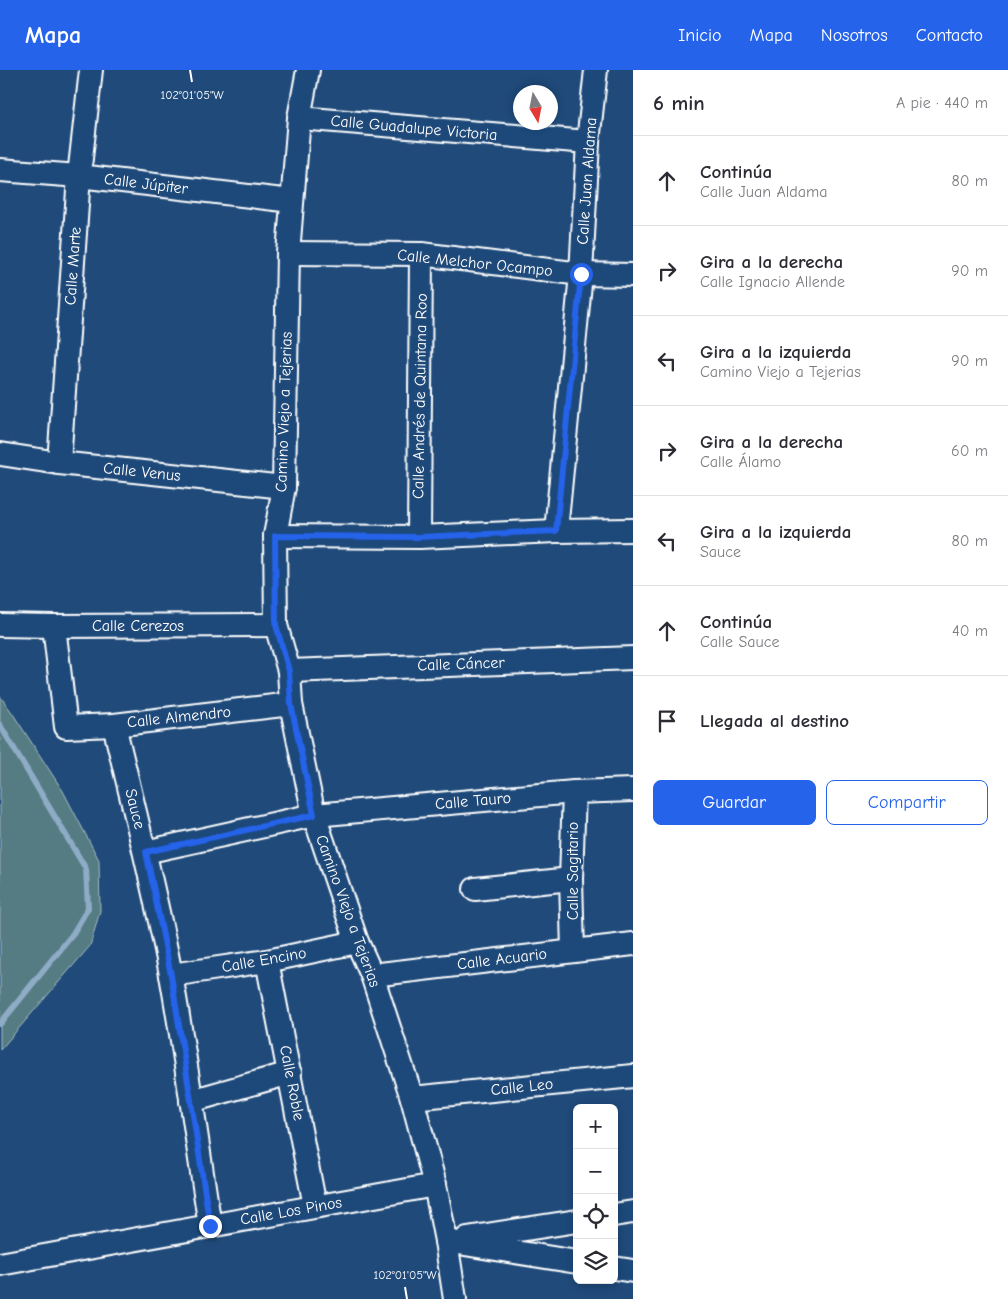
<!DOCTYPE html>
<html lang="es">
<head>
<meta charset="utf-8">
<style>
	body { margin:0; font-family:"Comic Neue",sans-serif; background:#f2f2f3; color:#2b2b33 }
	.controls { position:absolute; right:15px; bottom:15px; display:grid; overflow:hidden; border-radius:8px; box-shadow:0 2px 8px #0003 }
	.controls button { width:45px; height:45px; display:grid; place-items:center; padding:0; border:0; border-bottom:1px solid #e1e1e2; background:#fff; color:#2b2b33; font:25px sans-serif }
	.compass { position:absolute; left:513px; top:15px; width:45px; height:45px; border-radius:50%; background:#fff; box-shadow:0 2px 8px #0003; rotate:170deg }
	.stop { position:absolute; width:15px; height:15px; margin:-11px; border:4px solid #2563eb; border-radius:50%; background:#fff }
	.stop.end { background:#2563eb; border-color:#fff; box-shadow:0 1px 5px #0008 }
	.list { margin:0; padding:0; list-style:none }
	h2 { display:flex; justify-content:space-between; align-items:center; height:65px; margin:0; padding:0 20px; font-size:21px }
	h2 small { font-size:16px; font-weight:400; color:#7c7c81 }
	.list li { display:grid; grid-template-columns:32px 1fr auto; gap:15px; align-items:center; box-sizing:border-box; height:90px; padding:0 20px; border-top:1px solid #e1e1e2 }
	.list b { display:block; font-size:19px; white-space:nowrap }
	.list p { margin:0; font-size:16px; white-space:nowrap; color:#7c7c81 }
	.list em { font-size:16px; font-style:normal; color:#7c7c81 }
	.actions { display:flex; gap:10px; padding:15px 20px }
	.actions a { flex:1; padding:11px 0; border:1px solid #2563eb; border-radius:8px; text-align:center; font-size:18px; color:#2563eb }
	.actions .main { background:#2563eb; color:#fff }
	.icon { flex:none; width:28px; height:28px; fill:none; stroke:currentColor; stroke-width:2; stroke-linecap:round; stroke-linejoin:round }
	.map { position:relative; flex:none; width:633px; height:1229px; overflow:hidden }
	header { display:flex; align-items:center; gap:30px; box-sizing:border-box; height:70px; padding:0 25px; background:#2563eb; color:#fff }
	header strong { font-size:24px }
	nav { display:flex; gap:28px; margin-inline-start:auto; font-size:18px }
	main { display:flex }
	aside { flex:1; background:#fff }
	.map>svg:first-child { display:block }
	.green { fill:#547c83; stroke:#aabec1 }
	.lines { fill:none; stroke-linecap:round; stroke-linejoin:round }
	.stream { stroke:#8facc7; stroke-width:6 }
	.minor-casing { stroke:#fff; stroke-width:26 }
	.minor { stroke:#1f4a7a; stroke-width:22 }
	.route { stroke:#2563eb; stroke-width:6 }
	.ticks { fill:none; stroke:#fff; stroke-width:2 }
	.labels { text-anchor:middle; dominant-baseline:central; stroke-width:4.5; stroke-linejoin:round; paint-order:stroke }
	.street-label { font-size:16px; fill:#fff; stroke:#1f4a7a }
	.ticks-label { font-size:12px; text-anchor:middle; fill:#fff; stroke:#1f4a7a; stroke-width:4.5; stroke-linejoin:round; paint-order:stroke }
</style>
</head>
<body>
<header>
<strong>Mapa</strong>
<nav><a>Inicio</a><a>Mapa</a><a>Nosotros</a><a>Contacto</a></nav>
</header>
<main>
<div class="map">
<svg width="633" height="1229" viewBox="0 0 633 1229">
	<rect width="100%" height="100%" fill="#1f4a7a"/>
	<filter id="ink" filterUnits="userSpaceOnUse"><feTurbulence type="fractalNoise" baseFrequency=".02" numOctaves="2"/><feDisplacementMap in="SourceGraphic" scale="10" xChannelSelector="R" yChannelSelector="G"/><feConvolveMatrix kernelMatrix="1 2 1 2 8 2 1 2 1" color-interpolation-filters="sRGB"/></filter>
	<g filter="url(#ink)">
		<polygon class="green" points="0,626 11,641 63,721 99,790 100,841 90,876 0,980"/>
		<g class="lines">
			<polyline class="stream" points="0,655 86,799 88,838 72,865 0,954"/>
			<g class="minor-casing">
				<g id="minor">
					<polyline points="308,0 299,48 288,183 284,417 275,466 276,555 289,601 291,634 314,745 357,872 372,905 412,1028 435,1115 446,1171 455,1229"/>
					<polyline points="299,48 588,72"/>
					<polyline points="0,100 79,106 292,131"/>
					<polyline points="288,183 421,184 581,204 633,205"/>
					<polyline points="0,384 59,393 284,417"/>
					<polyline points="59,393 79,106 91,0"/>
					<polyline points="556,461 581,204 588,72 596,0"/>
					<polyline points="275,466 419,467 556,461 633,460"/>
					<polyline points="419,467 421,184"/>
					<polyline points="0,555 54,556 276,555"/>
					<polyline points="54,556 66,657 114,655 291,634"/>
					<polyline points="289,601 633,588"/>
					<path d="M114,655C134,738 155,821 171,905C186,988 197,1072 210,1156"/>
					<polyline points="145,782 314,745 574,722 633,720"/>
					<polyline points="475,819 571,809"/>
					<polyline points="573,881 571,809 574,722"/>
					<polyline points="267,891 315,1136"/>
					<polyline points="171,905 267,891 357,872"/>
					<polyline points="372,905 633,874"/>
					<polyline points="412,1028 633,1006"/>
					<polyline points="191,1031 290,1003"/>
					<polyline points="614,1145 633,1142"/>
					<polyline points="467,1168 577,1151"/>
					<polyline points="446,1171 577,1192"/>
					<polyline points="0,1194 435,1115"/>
					<polyline points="614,1198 633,1201"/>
				</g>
			</g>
			<use href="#minor" class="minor"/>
		</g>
	</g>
	<g class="lines" filter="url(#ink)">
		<polyline class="route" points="210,1156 191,1031 171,905 146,782 314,745 291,634 289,601 276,555 275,466 418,467 556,461 581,204"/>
	</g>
	<path class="ticks" d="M190,0L192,12M405,1217L407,1229"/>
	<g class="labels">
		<g class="street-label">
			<text transform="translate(414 58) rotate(5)">Calle Guadalupe Victoria</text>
			<text transform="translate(587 111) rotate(-86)">Calle Juan Aldama</text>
			<text transform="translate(146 114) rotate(7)">Calle Júpiter</text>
			<text transform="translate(475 193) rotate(6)">Calle Melchor Ocampo</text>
			<text transform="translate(73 196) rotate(-86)">Calle Marte</text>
			<text transform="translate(420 326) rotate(-89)">Calle Andrés de Quintana Roo</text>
			<text transform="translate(284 342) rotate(-88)">Camino Viejo a Tejerias</text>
			<text transform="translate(142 402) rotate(6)">Calle Venus</text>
			<text x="138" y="556">Calle Cerezos</text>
			<text transform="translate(461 594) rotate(-2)">Calle Cáncer</text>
			<text transform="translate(179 647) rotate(-6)">Calle Almendro</text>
			<text transform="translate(473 731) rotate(-5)">Calle Tauro</text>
			<text transform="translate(135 739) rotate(76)">Sauce</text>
			<text transform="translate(573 801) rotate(-90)">Calle Sagitario</text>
			<text transform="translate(348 841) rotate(70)">Camino Viejo a Tejerias</text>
			<text transform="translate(502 889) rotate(-7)">Calle Acuario</text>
			<text transform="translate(264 890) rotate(-10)">Calle Encino</text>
			<text transform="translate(292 1013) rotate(79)">Calle Roble</text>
			<text transform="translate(522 1017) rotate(-6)">Calle Leo</text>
			<text transform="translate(291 1141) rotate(-10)">Calle Los Pinos</text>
		</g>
	</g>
	<g class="ticks-label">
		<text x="192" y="29">102°01'05"W</text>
		<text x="405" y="1209">102°01'05"W</text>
	</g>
</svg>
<div class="controls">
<button>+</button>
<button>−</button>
<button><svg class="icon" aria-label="locate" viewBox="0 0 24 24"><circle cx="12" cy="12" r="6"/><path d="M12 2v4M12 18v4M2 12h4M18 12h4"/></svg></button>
<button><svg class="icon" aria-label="layers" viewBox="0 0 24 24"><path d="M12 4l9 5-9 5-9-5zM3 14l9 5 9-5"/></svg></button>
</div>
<svg class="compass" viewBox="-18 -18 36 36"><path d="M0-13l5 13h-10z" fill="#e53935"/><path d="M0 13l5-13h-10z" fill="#7c7c81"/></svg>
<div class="stop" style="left:581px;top:204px"></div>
<div class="stop end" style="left:210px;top:1156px"></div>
</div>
<aside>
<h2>6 min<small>A pie · 440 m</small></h2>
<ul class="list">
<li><svg class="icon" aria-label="ahead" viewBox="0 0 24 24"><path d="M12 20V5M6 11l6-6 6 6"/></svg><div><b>Continúa</b><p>Calle Juan Aldama</p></div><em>80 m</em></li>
<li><svg class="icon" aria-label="right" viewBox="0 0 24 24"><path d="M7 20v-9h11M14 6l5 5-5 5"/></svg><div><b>Gira a la derecha</b><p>Calle Ignacio Allende</p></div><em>90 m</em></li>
<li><svg class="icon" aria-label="left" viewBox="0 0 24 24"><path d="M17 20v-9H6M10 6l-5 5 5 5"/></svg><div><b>Gira a la izquierda</b><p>Camino Viejo a Tejerias</p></div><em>90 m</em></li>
<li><svg class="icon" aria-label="right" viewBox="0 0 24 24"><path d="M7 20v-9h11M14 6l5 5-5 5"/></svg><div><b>Gira a la derecha</b><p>Calle Álamo</p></div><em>60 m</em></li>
<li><svg class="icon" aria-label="left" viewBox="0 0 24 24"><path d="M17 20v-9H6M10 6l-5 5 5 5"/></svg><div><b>Gira a la izquierda</b><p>Sauce</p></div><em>80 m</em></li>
<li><svg class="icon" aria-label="ahead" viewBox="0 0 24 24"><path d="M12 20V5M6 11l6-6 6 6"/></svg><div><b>Continúa</b><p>Calle Sauce</p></div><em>40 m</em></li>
<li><svg class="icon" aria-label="arrive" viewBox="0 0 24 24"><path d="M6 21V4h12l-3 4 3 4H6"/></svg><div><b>Llegada al destino</b></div></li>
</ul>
<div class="actions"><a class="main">Guardar</a><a>Compartir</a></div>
</aside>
</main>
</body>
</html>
